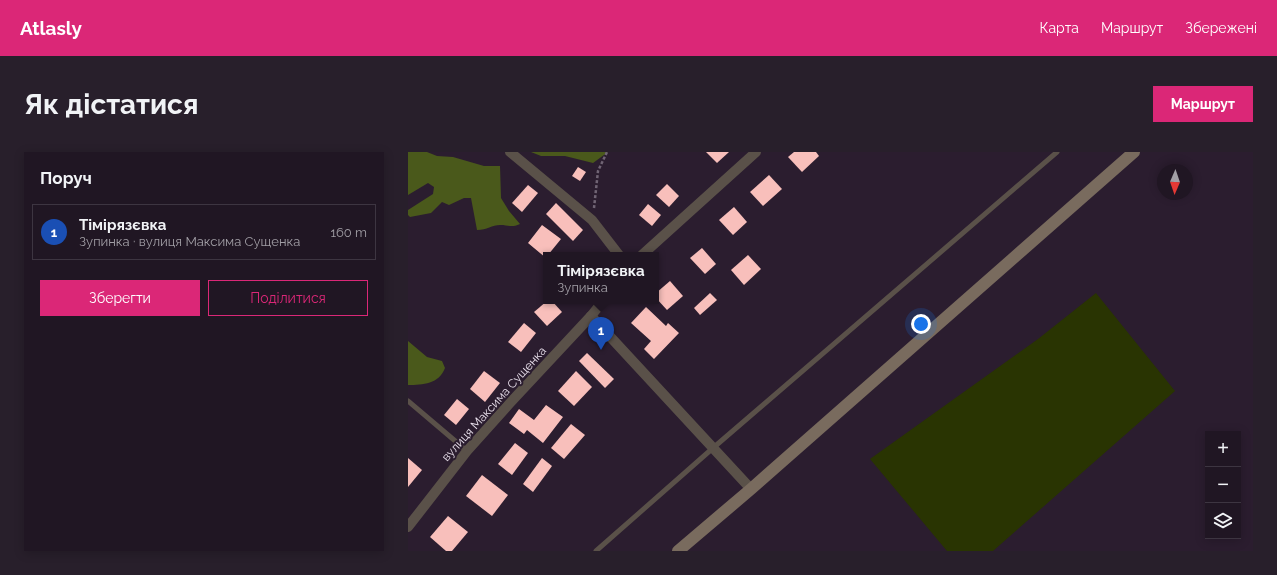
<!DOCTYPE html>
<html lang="uk">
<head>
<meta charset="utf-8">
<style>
	body { margin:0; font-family:Raleway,sans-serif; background:#281f2b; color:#f1f3f6 }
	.controls { position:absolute; right:12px; bottom:12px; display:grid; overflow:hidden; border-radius:0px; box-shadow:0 2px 10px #0003 }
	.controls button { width:36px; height:36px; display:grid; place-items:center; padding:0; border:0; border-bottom:1px solid #3d3541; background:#201623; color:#f1f3f6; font:20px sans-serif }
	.compass { position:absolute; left:749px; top:12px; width:36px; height:36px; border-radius:50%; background:#201623; box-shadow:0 2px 10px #0003; rotate:182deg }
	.you { position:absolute; left:513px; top:172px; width:14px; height:14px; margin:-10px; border:3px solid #fff; border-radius:50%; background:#1a73e8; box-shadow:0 0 0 6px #1a73e833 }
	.badge { display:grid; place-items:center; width:26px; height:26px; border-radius:50%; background:#db2777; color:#fff; font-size:13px; font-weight:700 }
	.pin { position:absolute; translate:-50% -33px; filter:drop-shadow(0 1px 2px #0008) }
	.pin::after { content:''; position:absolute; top:21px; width:14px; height:12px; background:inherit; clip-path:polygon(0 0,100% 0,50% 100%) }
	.popup { position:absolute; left:135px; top:100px; width:116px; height:52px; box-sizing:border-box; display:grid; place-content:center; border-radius:0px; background:#201623; filter:drop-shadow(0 1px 3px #0005); font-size:13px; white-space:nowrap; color:#a29fa6 }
	.popup b { font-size:15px; color:#f1f3f6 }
	.popup::after { content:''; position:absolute; left:50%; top:100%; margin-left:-8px; border:8px solid transparent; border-top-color:#201623 }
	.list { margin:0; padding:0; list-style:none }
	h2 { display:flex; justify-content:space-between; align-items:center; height:52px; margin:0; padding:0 16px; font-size:17px }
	h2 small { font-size:13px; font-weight:400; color:#a29fa6 }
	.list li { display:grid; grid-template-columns:26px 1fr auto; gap:12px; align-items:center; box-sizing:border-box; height:56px; margin:0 8px 8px; padding:0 8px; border:1px solid #3d3541; border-radius:0px }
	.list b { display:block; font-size:15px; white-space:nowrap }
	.list p { margin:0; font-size:13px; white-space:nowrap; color:#a29fa6 }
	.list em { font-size:13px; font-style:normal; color:#a29fa6 }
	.actions { display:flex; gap:8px; padding:12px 16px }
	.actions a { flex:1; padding:9px 0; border:1px solid #db2777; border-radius:0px; text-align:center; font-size:14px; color:#db2777 }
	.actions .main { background:#db2777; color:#fff }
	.icon { flex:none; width:22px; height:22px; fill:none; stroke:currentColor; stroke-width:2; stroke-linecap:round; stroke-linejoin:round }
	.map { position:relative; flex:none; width:845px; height:399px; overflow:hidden; border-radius:0px }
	header { display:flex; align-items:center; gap:24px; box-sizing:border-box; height:56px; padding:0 20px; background:#db2777; color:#fff }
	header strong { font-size:19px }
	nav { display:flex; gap:22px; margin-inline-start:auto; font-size:14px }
	.intro { display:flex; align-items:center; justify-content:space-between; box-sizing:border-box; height:96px; padding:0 24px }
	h1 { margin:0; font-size:28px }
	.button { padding:10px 18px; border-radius:0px; background:#db2777; color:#fff; font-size:14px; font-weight:700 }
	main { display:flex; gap:24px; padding:0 24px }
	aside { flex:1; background:#201623; border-radius:0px; box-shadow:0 2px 10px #0003 }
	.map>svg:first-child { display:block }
	.green { fill:#293402 }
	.forest { fill:#4a591b }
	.building { fill:#f8bfbb }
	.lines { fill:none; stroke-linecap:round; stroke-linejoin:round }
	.path { stroke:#706474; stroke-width:2.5; stroke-dasharray:3 2; stroke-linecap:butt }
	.service { stroke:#5a5149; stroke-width:5 }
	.minor { stroke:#5a5149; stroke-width:10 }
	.secondary { stroke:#796b5e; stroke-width:12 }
	.labels { text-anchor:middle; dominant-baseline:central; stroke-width:4; stroke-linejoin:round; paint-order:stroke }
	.street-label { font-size:12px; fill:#eae1ed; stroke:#2b1d2f }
</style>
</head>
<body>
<header>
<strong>Atlasly</strong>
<nav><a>Карта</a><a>Маршрут</a><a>Збережені</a></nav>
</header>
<div class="intro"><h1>Як дістатися</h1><a class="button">Маршрут</a></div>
<main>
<aside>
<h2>Поруч<small></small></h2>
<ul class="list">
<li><span class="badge" style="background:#1a4fb4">1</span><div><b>Тімірязєвка</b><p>Зупинка · вулиця Максима Сущенка</p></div><em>160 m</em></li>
</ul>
<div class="actions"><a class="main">Зберегти</a><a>Поділитися</a></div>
</aside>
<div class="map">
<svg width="845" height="399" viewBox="0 0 845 399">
	<rect width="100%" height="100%" fill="#2b1d2f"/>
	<polygon class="green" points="688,141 767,239 585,399 539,399 462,307 630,187"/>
	<g class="forest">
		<path d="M0,0H19L29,4L45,5L76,14H92L93,46L101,59L112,72C103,76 101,73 92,73C84,73 79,78 69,78L63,46H56L41,53L34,50L23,61L2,65L0,63V58L25,42L26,35L20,31L0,43Z"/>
		<polygon points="123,0 200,0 185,11 157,4 133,4"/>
		<path d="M0,189L19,205L34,209L37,216C31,232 15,233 0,233Z"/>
	</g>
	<g class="building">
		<polygon points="298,0 321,0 309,11"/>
		<polygon points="386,0 408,0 411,4 394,20 380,5"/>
		<polygon points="170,15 178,20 172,29 164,24"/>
		<polygon points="361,23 374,37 355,54 342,40"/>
		<polygon points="259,32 271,44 261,55 248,43"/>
		<polygon points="120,33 130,41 114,60 104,51"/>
		<polygon points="148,51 175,78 165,89 138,62"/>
		<polygon points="240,52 253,63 244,74 231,63"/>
		<polygon points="326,55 339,70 325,83 311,68"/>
		<polygon points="134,73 153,87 140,103 138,103 138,106 120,91"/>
		<polygon points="294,96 308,112 297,122 282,106"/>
		<polygon points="340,103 353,117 336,133 323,118"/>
		<polygon points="262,129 275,144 259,158 248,146 248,141"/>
		<polygon points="302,141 309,148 292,163 286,156"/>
		<polygon points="139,149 144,149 154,160 139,174 126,160"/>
		<polygon points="238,155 258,174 260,171 271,181 246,207 236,197 243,189 223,171"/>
		<polygon points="116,171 128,181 113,200 100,190"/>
		<polygon points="179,201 206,227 197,236 171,209"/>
		<polygon points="76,219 92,231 77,250 62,237"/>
		<polygon points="168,219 184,235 166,254 150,239"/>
		<polygon points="49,247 61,257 48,273 36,263"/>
		<polygon points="138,253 155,265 135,291 119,278 116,282 101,271 111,257 126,268"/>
		<polygon points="163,272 177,283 156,307 143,296"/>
		<polygon points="107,291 120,301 104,323 90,312"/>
		<polygon points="0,306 14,318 0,335"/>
		<polygon points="134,306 144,314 125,340 115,332"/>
		<polygon points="74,323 100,343 84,364 58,344"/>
		<polygon points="40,364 60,380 44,399 38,399 22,385"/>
	</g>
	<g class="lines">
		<polyline class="path" points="186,56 190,19 199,0"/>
		<g class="service">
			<polyline points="0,249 59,299"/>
			<polyline points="188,399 305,296 649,0"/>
		</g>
		<g class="minor">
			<polyline points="102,0 184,68 211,103"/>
			<polyline points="234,103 348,0"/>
			<polyline points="183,164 343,337"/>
			<polyline points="0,375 59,299 102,251 183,164 195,149"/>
		</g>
		<polyline class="secondary" points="270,399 343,337 726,0"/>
	</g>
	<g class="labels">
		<g class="street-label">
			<text transform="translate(86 252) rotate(-48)">вулиця Максима Сущенка</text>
		</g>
	</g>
</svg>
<div class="controls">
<button>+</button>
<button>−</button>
<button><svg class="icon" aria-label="layers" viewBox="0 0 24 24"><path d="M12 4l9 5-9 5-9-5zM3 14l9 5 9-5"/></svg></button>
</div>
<svg class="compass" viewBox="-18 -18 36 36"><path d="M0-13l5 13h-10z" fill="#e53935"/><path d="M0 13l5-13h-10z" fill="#a29fa6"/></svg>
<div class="you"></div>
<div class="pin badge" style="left:193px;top:198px;background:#1a4fb4">1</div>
<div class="popup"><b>Тімірязєвка</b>Зупинка</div>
</div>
</main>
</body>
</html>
